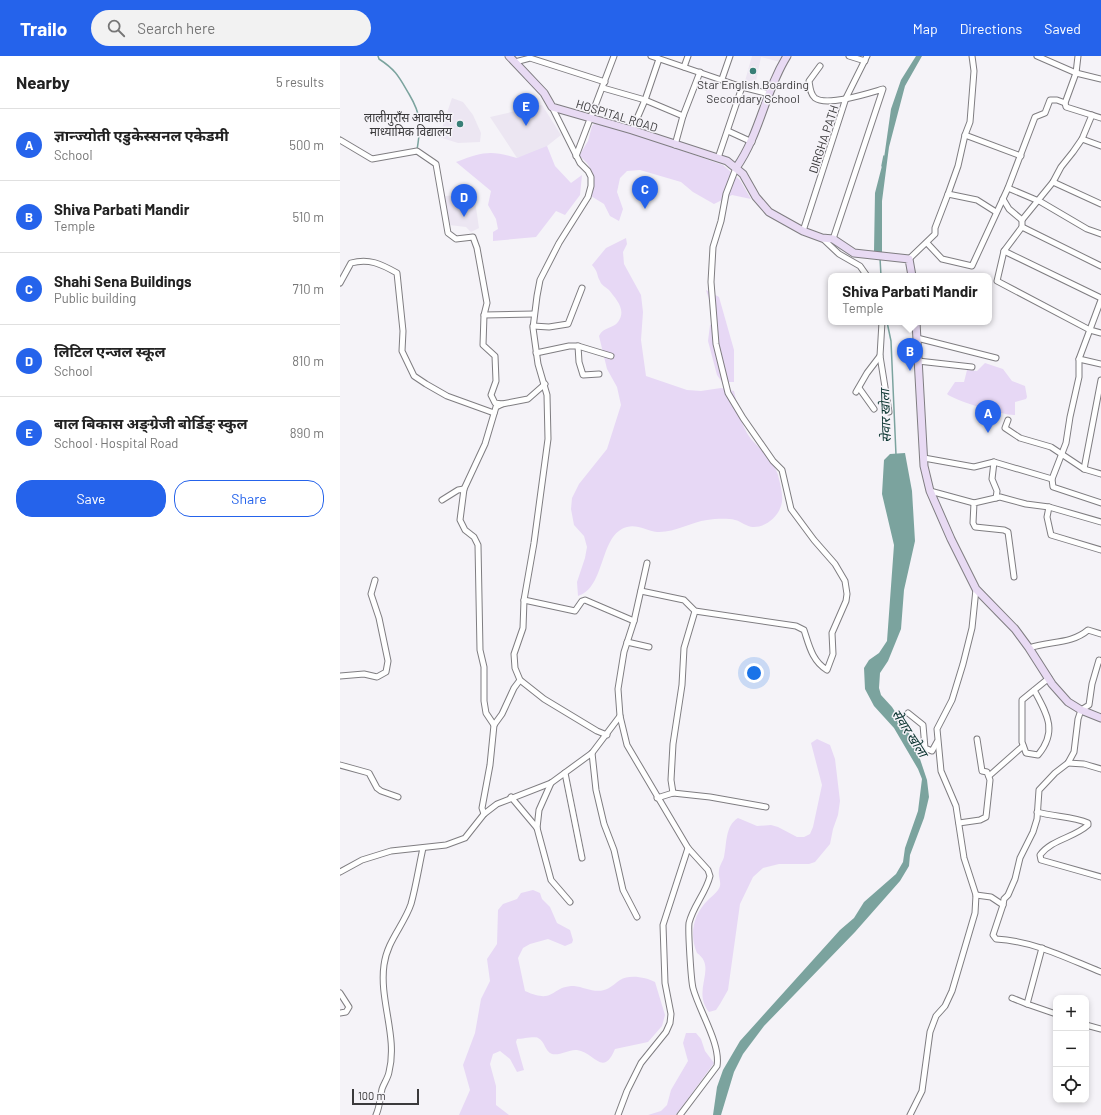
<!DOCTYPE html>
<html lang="en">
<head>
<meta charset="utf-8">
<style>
	body { margin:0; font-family:Barlow,"Noto Sans Devanagari",sans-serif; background:#f2f2f2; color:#222 }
	.controls { position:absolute; right:12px; bottom:12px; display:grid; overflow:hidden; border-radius:8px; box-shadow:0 2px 6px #0003 }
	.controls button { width:36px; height:36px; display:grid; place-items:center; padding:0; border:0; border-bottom:1px solid #e0e0e0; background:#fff; color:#222; font:20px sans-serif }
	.scale { position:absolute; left:12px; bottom:10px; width:67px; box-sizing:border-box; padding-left:4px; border:2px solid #3b3a3c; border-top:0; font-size:11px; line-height:14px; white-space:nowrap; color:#3b3a3c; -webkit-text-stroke:3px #f5f3f8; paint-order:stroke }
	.you { position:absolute; left:414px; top:617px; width:14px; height:14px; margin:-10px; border:3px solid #fff; border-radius:50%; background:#1a73e8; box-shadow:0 0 0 6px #1a73e833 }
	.badge { display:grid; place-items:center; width:26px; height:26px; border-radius:50%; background:#2563eb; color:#fff; font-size:13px; font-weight:700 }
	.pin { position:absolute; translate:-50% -33px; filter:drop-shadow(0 1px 2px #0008) }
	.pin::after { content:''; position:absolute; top:21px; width:14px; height:12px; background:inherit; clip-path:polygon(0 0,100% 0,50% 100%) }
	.popup { position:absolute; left:488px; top:217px; width:164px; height:52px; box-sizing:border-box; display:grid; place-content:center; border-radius:8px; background:#fff; filter:drop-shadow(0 1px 3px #0005); font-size:13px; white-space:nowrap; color:#767676 }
	.popup b { font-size:15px; color:#222 }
	.popup::after { content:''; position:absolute; left:50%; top:100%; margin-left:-8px; border:8px solid transparent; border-top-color:#fff }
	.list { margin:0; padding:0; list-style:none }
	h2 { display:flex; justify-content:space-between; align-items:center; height:52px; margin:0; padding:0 16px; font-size:17px }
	h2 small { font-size:13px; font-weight:400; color:#767676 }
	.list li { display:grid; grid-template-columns:26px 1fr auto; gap:12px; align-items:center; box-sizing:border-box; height:72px; padding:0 16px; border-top:1px solid #e0e0e0 }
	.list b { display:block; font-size:15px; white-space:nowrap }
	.list p { margin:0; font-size:13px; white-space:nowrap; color:#767676 }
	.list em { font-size:13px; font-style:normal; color:#767676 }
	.actions { display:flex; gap:8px; padding:12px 16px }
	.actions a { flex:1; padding:9px 0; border:1px solid #2563eb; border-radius:16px; text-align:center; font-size:14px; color:#2563eb }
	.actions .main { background:#2563eb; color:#fff }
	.icon { flex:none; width:22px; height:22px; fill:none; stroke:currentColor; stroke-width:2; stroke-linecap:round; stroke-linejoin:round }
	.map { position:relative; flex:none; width:761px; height:1059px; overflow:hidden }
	header { display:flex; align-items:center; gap:24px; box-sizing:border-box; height:56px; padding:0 20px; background:#2563eb; color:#fff }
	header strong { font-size:19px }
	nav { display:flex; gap:22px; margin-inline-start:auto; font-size:14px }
	.search { width:280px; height:36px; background:#f2f2f2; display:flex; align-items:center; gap:10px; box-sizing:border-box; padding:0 14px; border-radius:22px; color:#767676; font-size:15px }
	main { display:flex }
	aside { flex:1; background:#fff }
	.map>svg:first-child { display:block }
	.built { fill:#ece6f2 }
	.green { fill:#e7d8f5 }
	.water { fill:#7ba39e }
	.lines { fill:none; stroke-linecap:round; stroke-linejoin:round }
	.stream { stroke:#7ba39e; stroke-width:1.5 }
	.street-casing { stroke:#7f7d81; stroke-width:7 }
	.secondary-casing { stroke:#7f7d81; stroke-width:9 }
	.street { stroke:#fff; stroke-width:5 }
	.secondary { stroke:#e8daf3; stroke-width:7 }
	.poi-dot { fill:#387f77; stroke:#f5f3f8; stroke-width:1.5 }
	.labels { text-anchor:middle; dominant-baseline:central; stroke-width:3; stroke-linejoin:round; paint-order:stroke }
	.poi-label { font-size:12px; fill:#3b3a3c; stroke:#f5f3f8 }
	.street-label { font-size:12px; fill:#3b3a3c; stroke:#f5f3f8 }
	.water-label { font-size:13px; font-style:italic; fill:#08322e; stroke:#f5f3f8 }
</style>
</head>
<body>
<header>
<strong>Trailo</strong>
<div class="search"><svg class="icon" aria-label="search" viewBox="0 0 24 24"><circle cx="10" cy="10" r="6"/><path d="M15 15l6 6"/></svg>Search here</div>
<nav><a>Map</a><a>Directions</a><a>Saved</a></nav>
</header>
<main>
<aside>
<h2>Nearby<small>5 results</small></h2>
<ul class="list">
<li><span class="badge">A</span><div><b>ज्ञान्ज्योती एडुकेस्सनल एकेडमी</b><p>School</p></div><em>500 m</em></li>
<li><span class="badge">B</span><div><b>Shiva Parbati Mandir</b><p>Temple</p></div><em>510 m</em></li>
<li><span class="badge">C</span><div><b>Shahi Sena Buildings</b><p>Public building</p></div><em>710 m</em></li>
<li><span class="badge">D</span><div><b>लिटिल एन्जल स्कूल</b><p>School</p></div><em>810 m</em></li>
<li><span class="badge">E</span><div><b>बाल बिकास अङ्ग्रेजी बोर्डिङ् स्कुल</b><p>School · Hospital Road</p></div><em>890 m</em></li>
</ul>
<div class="actions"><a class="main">Save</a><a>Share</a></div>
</aside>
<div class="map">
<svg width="761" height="1059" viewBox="0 0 761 1059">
	<rect width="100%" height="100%" fill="#f5f3f8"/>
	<g class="built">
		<polygon points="412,0 444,0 440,6 421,1 416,25 405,25"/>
		<polygon points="112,42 123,46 133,59 141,77 140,86 118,87 99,81"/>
		<polygon points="202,49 221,79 197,98 177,102 150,61"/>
		<polygon points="134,138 139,172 131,176 126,171 109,169 105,140"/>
	</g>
	<g class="green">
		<path d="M255,67L280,73L383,109L400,124L411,143L392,139L374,148L353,136L341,126L300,114L287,115L280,122L277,136L283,153L279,165L270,160L264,148L251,140C253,122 255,111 239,100L248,85L252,70Z"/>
		<path d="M207,90L215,110L231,127L242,119L240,139L225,159L216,155L196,181L153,185V176L158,173L156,163L148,149L151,135L116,106C143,96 150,94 177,102Z"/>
		<path d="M286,182L287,188L283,196L284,208L301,239L303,256L301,284L306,320L347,334L361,335L381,332L394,335C398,351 400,369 411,383C421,394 433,404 438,419C440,427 443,438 442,446C440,459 427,471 414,471C408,472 401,465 395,464C387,462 375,463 367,464C351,466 334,477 317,476C307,475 297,468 287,471C259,478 266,532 238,540L237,526L245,502L247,491L244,480L234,469L231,453L232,442L239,428L267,393L281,349L277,331L267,313L259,280C263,271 274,272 278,266C287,254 276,243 269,234C266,231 261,229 260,225C256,218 259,217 252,209L266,192Z"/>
		<polygon points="366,234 379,241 394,294 394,326 382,326 377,319 368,285 370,269 376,266"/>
		<path d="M645,307L663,313L672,325L685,330L687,341L686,343L675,346V359C665,360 613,344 607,338L615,326H624L627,314L637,315Z"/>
		<path d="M477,683L490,689L495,703L500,745L498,759L493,773L490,788L475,806L469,808H439L423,812L413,821L400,848L388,934L380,948L376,954L369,956C351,934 378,912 357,897C349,878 353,859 368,844C372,840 378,836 380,830C381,825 378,820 379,815C379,810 383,805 384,801C387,787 385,770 398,762L417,770L431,769L438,771L457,781H464L470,778L473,771L482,729L471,687Z"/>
		<path d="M193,834L200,837L202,843L210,851L217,867L230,874L233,884L232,887L225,890L208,883L190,888L183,892L178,902L185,935C216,949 210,930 234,930C244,931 254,937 264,934C271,932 274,928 280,924C289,918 306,921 315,926L325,959L322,970L308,986L275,993C263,1022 254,996 237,994C229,993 220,1000 212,998C205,996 205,985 198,982C194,980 183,983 177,983L176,986L184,1014L177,1016L170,1003L160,995L153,998L150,1008L156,1030V1049L169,1059H119L130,1034L123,1009L135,977L141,943L150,925L147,903L157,888L158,854L163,848L177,843L181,837Z"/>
		<polygon points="346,977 356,977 361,983 365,995 374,1007 336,1059 308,1059 321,1055 327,1049 331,1034 348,1005 343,987"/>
	</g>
	<g class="water">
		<polygon points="576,0 582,0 565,30 549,91 542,145 542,197 534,195 535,137 544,102 551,53 561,24"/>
		<polygon points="565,397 572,435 575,485 564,534 561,573 548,605 540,617 539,632 541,639 552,651 574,685 587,724 589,741 584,762 570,799 569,810 560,825 515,876 424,970 403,998 394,1016 381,1059 373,1059 377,1031 383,1014 400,985 500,874 514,862 524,846 556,818 563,806 565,792 578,755 582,723 578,713 554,672 534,650 525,633 524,612 529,604 539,597 547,585 554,489 542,438 544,404 550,398"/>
	</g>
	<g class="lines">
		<g class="stream">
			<path d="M38,0L39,3C56,14 59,21 69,38C82,60 81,69 77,94"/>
			<polyline points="542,110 544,100"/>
			<polyline points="540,202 541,220"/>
			<polyline points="547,266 551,285 556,399"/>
		</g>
		<g class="street-casing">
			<g id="street">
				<polyline points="311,0 402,31 429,38"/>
				<polyline points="509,0 525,5"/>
				<polyline points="697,0 736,17 761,23"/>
				<polyline points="175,6 190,2 265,26"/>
				<path d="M480,10L469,25C470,31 470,38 475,42C487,51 529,37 543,33L493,183"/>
				<polyline points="344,11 348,0"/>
				<polyline points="382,23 390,0"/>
				<polyline points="263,32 305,44 343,60"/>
				<polyline points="725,47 726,51 761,62"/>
				<polyline points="212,51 240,107 248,115 251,121 251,130 248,141 219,187 200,224 197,240 193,272 198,308 207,339 208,383 194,487 184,544 183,572 174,598 175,612 180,624 204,643 257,675 267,679"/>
				<polyline points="752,59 742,83 733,96 721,111 713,126 682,164 682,171 664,195 657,225 750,274 761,277"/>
				<polyline points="292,74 305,44 319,3"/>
				<polyline points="388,75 412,86"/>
				<polyline points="625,79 681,100"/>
				<polyline points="742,83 761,90"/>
				<polyline points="0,84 32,103 77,95 96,108 108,177 116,183 133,181 137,192 147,247 144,259 143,289 155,300 156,325 151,339 155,347 162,348"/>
				<polyline points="335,89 343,60 360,16"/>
				<polyline points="236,100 274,0"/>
				<polyline points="378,102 402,31"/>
				<polyline points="713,126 761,148"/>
				<polyline points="668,132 701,146 747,173 761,178"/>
				<polyline points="608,138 637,144 656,156"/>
				<polyline points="663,143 669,153 682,164"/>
				<polyline points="682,171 761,210"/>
				<polyline points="463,175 506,42 527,0"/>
				<polyline points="482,182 499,198 520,210 527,220"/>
				<polyline points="587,187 602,203 632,210 668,132 695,61 705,57 710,44 717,44 725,47 736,17 738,0"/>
				<polyline points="664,195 761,242"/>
				<polyline points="569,203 595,178 595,172 608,138 618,110 625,79 630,66 634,15 632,0"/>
				<path d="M0,227L11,207C29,202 41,208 57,217L63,275L62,295L74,320L86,328L107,340L154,357"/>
				<polyline points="761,244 739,303 739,321 730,361 726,387 712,423 713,431 761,447"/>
				<polyline points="144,259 194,258"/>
				<polyline points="193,270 209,271 228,268 242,232"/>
				<polyline points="577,282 656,302"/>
				<polyline points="238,290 239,306 243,319 259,318"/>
				<polyline points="196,297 229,290 238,290 271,300"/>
				<polyline points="540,300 549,356"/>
				<polyline points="739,303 761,308"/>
				<polyline points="578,305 632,311"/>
				<polyline points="519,332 534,353"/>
				<polyline points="516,336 527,317 540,300 542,266"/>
				<polyline points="668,364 665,372 680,382 711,391 744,413 761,418"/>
				<polyline points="584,402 634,411 654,406"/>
				<polyline points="744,413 761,324"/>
				<polyline points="590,435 634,447"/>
				<polyline points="656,442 657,435 652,423 654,406 712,423"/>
				<polyline points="102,444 118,434 124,433"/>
				<polyline points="709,451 707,461 711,479 761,494"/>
				<path d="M307,507L294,565L284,596L278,633L280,660L287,689L348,792L368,814L370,820C366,837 353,850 349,867C348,875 351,924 353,932C359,955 381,988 377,1010L340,1059"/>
				<polyline points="674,521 668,476 664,474 635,471 633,467 634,447 660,441 686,448 709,451 761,466"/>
				<path d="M301,535L344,544L355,555L456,570L464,574C469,589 472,605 487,614L493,598L492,577L506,545L507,538L505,525L495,508L474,484L451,453L442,414L433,405L403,362L388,337L376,288L371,226L373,191L381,165L386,138L396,112"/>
				<polyline points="184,544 235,555 242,545 245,544 294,565"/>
				<polyline points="287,586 309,591"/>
				<path d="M689,592C709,585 732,588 748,574L761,578"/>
				<polyline points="0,620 24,618 37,621 46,616 48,605 39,562 31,538 35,524"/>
				<path d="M694,634C707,658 718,675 698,699L686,697L682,686V644L709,622"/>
				<polyline points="568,657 583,669 585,692 592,695 597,686"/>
				<polyline points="154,669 146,657 144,645 144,611 140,594 138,489 134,481 125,474 120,464 124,433 145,388 156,351 162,348 188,343 205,328"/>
				<polyline points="252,697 256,734 264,768 274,794 283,834 297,861"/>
				<polyline points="728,707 744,708 761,713"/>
				<polyline points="0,709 29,717 37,732 41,735 58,741"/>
				<polyline points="225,717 242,802"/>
				<polyline points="649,720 683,690"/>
				<polyline points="211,727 199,754 197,772 211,824 230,846"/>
				<polyline points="333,737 331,724 333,688 342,629 344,592 355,555"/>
				<polyline points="171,741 197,772"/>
				<polyline points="317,742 333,737 370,741 426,751"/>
				<path d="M697,756C714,761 733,760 748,767V769C734,782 712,783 700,799L701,804L761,821"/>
				<polyline points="144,758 142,752 150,709 154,669 162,658 174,632 180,624"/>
				<polyline points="619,767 640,764 646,761 650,724 647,716 642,715 637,683"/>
				<polyline points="0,816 22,804 51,795 106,789 125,782 144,758 157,748 211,727 252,697 280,660"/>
				<path d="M636,839L651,841L663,849L653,879L656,883C694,885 726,902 761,916"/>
				<polyline points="663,849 664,843 668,839 675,823 680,802 693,776 697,763 699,734 715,717 728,707 734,696 738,663 741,654 749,649 752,628 759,604 761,605"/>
				<polyline points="702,892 687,948 716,958"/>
				<polyline points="0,937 9,951 6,956 0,957"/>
				<polyline points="672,942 687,948"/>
				<polyline points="746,969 761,973"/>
				<path d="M36,1059C40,1050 40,1042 42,1033C44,1027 48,1022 49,1016C58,981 39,944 44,909C47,885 64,869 71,848C76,830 79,810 83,792"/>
				<polyline points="278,1059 287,1035 301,1007 326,976 330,967 331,958 325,927 323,869 348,792"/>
				<polyline points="570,1059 582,1035 590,976 596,960 605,950 612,935 635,857 636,839 624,802 616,750 601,715 597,673 612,644 623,608 632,572 636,533"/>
			</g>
		</g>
		<g class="secondary-casing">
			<g id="secondary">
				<polyline points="169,0 204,37 212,51 292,74 387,105 403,118 416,141 429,156 463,175 482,182 493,183 514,197 569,203 572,220"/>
				<path d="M396,112C420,78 425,35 447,0"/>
				<polyline points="576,266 584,410 590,435 611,483 636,533 675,573 689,592 712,628 728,646 741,654 761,662"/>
			</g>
		</g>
		<use href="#street" class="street"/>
		<use href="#secondary" class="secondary"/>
	</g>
	<g class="poi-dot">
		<circle cx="413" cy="15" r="4"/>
		<circle cx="120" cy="68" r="4"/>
	</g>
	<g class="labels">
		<g class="poi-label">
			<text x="413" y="28">Star English Boarding<tspan x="413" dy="14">Secondary School</tspan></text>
			<text x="112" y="61" text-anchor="end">लालीगुराँस आवासीय<tspan x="112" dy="14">माध्यामिक विद्यालय</tspan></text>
		</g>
		<g class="street-label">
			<text transform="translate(277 59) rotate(17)">HOSPITAL ROAD</text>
			<text transform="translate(483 83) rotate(-72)">DIRGHA PATH</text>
		</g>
		<g class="water-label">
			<text transform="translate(545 360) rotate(-92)">सेवार खोला</text>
			<text transform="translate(570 677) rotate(57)">सेवार खोला</text>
		</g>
	</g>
</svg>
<div class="controls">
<button>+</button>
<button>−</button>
<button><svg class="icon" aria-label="locate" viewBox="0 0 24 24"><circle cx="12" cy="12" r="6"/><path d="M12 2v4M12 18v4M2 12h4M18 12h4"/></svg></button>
</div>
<div class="scale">100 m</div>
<div class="you"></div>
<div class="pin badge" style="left:648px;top:377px">A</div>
<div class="pin badge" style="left:570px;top:315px">B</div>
<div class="popup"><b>Shiva Parbati Mandir</b>Temple</div>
<div class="pin badge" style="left:305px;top:153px">C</div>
<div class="pin badge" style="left:124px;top:161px">D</div>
<div class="pin badge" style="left:186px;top:70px">E</div>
</div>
</main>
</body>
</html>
